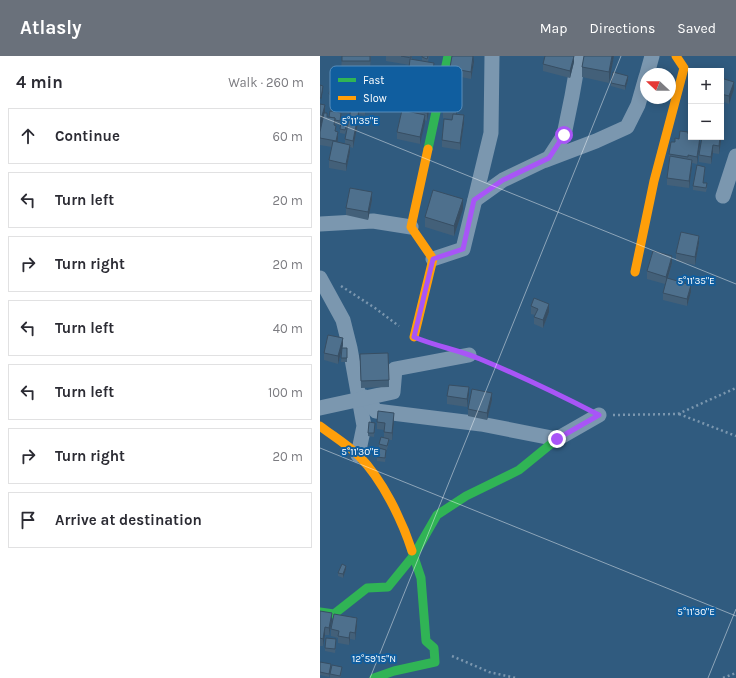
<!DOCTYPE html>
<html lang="en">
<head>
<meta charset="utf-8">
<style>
	body { margin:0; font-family:Karla,sans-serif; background:#f2f2f3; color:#2b2b33 }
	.controls { position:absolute; right:12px; top:12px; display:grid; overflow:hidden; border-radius:0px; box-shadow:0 2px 10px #0003 }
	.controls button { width:36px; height:36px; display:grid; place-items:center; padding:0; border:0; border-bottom:1px solid #e1e1e2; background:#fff; color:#2b2b33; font:20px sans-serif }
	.compass { position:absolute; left:320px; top:12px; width:36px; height:36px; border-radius:50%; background:#fff; box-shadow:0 2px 10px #0003; rotate:292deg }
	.stop { position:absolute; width:12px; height:12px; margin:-9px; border:3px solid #a855f7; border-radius:50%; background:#fff }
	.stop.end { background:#a855f7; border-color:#fff; box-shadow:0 1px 4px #0008 }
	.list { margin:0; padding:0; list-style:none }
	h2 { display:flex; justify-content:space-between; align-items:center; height:52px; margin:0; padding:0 16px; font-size:17px }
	h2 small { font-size:13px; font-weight:400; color:#7c7c81 }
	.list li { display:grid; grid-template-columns:26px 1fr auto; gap:12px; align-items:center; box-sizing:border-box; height:56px; margin:0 8px 8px; padding:0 8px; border:1px solid #e1e1e2; border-radius:0px }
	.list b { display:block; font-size:15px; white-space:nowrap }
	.list em { font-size:13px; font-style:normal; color:#7c7c81 }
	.icon { flex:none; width:22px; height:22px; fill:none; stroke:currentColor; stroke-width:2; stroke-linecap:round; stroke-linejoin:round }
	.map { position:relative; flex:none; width:416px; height:622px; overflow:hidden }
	header { display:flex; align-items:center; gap:24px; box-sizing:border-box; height:56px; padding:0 20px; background:#6a717b; color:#fff }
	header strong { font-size:19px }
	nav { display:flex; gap:22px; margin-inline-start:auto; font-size:14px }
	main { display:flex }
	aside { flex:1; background:#fff }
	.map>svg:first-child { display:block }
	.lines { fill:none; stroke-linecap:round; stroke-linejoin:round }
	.path { stroke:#7b97af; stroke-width:2.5; stroke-dasharray:2 3; stroke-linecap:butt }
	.street { stroke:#7b97af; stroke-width:15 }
	.fast { stroke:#30b455; stroke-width:9 }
	.slow { stroke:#ff9f0a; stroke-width:9 }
	.wall { fill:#436079 }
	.shaded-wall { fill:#374e63 }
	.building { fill:#4e708d; stroke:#374e63 }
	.route { stroke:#a855f7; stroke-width:5 }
	.ticks { fill:none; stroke:#fff; stroke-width:1; stroke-opacity:0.45 }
	.key { fill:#105e9f; stroke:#588ebc; stroke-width:1 }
	.key-label { font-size:11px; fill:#fff }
	.ticks-label { font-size:10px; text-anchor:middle; fill:#fff; stroke:#105e9f; stroke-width:4; stroke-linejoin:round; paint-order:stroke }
</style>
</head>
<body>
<header>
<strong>Atlasly</strong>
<nav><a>Map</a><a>Directions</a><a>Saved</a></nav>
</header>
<main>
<aside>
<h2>4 min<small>Walk · 260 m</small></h2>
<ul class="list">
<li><svg class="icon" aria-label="ahead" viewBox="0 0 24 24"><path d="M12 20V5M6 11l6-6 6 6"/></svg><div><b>Continue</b></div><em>60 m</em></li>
<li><svg class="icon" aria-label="left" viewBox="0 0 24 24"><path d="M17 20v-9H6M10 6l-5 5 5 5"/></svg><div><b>Turn left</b></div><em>20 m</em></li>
<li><svg class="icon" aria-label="right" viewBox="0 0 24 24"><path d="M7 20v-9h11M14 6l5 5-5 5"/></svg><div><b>Turn right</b></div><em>20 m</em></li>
<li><svg class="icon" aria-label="left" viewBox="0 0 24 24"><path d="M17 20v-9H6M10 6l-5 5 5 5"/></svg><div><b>Turn left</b></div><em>40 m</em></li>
<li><svg class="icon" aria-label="left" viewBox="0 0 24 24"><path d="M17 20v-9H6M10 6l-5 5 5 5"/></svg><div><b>Turn left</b></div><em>100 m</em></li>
<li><svg class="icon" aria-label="right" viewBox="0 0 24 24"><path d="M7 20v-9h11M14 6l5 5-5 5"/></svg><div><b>Turn right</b></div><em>20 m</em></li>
<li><svg class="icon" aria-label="arrive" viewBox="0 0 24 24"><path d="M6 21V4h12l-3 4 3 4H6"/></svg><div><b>Arrive at destination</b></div></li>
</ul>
</aside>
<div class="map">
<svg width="416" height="622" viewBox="0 0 416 622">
	<rect width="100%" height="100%" fill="#305b7f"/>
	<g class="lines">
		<g class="path">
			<polyline points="21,230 55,252 79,270"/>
			<polyline points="161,304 209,324 265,352"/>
			<polyline points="359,358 416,380"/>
			<polyline points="293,359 358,358 416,332"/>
			<polyline points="132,600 169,616 196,622"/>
			<polyline points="403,622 416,617"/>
		</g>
		<g class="street">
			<polyline points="327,18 332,0"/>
			<polyline points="226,104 276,85 307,71 318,49 326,21"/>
			<polyline points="403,140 416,100"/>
			<polyline points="155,144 183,124 229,102 244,79 252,40 259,0"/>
			<polyline points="0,168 53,165 91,171"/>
			<polyline points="113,203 143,193 171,77 172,0"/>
			<polyline points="0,222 23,264 30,292 44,370 38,399"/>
			<polyline points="45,341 56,355 161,368 237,383 279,359"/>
			<polyline points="0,352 73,336 75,313 149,299"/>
		</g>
		<g class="fast">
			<polyline points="108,93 128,0"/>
			<polyline points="0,556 14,558 47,532 68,531 94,499 117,459 146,440 199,414 237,383"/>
			<polyline points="54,622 74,615 115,606 114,592 106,585 101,522 92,495"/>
		</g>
		<g class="slow">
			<polyline points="315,216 334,125 364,12 356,0"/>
			<polyline points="94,281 113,203 91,171 108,93"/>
			<path d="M0,370C13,380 28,389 39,400C62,423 82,464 92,495"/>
		</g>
	</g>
	<g class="wall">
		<polygon points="22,0 51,0 50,13 25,12 39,19 43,24 47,36 45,59 39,58 39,62 33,92 30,91 30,96 26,115 9,112 9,104 12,91 0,89 0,76 1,69 0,74 0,48 7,61 21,61 20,69 15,68 18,83 17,86 25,88 25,83 30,57 11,53 11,49 9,48 9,38 21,15"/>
		<polygon points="66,0 92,0 92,4 104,5 102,5 102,1 109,0 108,6 114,14 112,30 88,27 88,20 90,9 66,5"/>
		<polygon points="132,0 154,6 151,23 141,21 141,28 136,58 144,67 140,94 122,91 122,84 132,63 123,62 123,54"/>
		<polygon points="264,0 294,0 289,27 262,21 262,11"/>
		<polygon points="254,6 250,22 223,15 223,8"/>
		<polygon points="401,22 414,33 409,48 401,45"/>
		<polygon points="308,24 305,34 291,30 291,27"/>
		<polygon points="112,42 107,65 105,64 100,88 77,83 77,76 83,52"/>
		<polygon points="331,42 340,42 338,49 331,47"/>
		<polygon points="342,42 348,42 347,45 342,44"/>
		<polygon points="27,71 25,78 20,77 20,73"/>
		<polygon points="368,79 380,88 377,108 372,107 372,111 369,132 347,129 347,122 349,106 349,98 355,86"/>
		<polygon points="401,81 401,85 399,98 393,97 391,108 379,106 379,99"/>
		<polygon points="385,114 383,127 387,131 386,136 373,134 373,130"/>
		<polygon points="52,144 48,164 26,159 26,152"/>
		<polygon points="143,153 134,180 105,171 105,161"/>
		<polygon points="379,187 375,209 356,205 356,197"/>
		<polygon points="352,207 348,223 371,236 367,250 343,244 343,237 345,228 327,223 327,215"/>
		<polygon points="211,250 229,256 223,272 214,268 214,261 215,259 211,258"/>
		<polygon points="23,289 18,308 4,304 4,297"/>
		<polygon points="22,292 27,292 27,306 21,306"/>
		<polygon points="40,298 69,324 69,331 41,332"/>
		<polygon points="149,338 147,351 127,348 127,340"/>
		<polygon points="172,344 167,364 148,360 148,353"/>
		<polygon points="74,364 72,384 69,384 67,394 59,392 59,388 64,381 64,374 57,373 57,366"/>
		<polygon points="55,371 54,381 48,380 48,377"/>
		<polygon points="66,397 65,406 57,405 57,401"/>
		<polygon points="26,513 23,522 18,520 18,517"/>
		<polygon points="0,555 12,565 9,579 5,579 3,590 0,590"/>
		<polygon points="37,569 35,584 30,583 29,589 18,587 18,582 11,580 11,573"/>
		<polygon points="16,587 15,597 5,595 5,592"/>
		<polygon points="0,606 11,612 9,621 0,619"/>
		<polygon points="22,615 20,622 10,622 10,618"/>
	</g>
	<g class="shaded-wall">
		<polygon points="154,0 154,6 151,23 151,16"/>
		<polygon points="254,0 254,6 250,22 250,15"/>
		<polygon points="292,0 294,0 289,27 289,16"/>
		<polygon points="114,7 114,14 112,30 112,23"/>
		<polygon points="352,18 352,25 350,32 350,25"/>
		<polygon points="308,20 308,24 305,34 305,30"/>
		<polygon points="141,21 141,28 136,63 136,56"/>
		<polygon points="47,25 47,36 45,59 45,49"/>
		<polygon points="414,26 414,33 409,48 409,40"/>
		<polygon points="3,30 3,34 1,45 1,42"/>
		<polygon points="112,34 112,42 107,65 107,57"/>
		<polygon points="5,49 5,56 0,74 0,67"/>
		<polygon points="39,54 39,62 33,92 33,85"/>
		<polygon points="105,59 105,67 100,88 100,81"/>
		<polygon points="144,59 144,67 140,94 140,87"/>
		<polygon points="18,76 18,83 16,92 16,85"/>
		<polygon points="380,81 380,88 377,108 377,101"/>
		<polygon points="400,81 401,81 401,85 399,98 399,90"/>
		<polygon points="30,89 30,96 26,115 26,108"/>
		<polygon points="393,89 393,97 391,108 391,101"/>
		<polygon points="372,104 372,111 369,132 369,125"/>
		<polygon points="52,136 52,144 48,164 48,156"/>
		<polygon points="143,143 143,153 134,180 134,170"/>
		<polygon points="379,180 379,187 375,209 375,201"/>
		<polygon points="352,200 352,207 346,228 346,221"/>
		<polygon points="371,229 371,236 367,250 367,243"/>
		<polygon points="229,248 229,256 223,272 223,264"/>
		<polygon points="23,282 23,289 18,308 18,300"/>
		<polygon points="149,331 149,338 147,351 147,343"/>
		<polygon points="172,337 172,344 167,364 167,357"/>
		<polygon points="74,357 74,364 72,384 72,377"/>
		<polygon points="26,510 26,513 23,522 23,518"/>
		<polygon points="12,557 12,565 9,579 9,572"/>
		<polygon points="37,562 37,569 35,584 35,577"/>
		<polygon points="5,571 5,579 3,590 3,583"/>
		<polygon points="30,576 30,583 29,589 29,582"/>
		<polygon points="11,608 11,612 9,621 9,618"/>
	</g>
	<g class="building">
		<rect x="22" y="0" width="28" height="5"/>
		<polygon points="81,0 91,0 91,2"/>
		<polygon points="102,0 108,0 107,3 102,1"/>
		<polygon points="132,0 153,0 151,16 140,14 139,19 129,17"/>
		<polygon points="225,0 254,0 250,15 223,8"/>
		<polygon points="264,0 292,0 289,16 262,11"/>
		<polygon points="90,3 114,7 112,23 88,20"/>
		<polygon points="21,11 39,15 38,19 43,20 42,24 47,25 45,49 11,42 12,39 9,38 14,14 21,15"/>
		<polygon points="333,14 352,18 350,25 350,18 332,18"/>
		<polygon points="293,16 308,20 305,30 291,27"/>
		<polygon points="401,22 414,26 409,40 401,38"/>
		<polygon points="0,29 3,30 1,42 0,42"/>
		<polygon points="88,29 112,34 107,57 83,52"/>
		<polygon points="331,42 339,42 338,45 331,43"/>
		<polygon points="0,48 5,49 0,67"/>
		<polygon points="31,53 39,54 33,85 25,83"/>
		<polygon points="82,54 105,59 100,81 77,76"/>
		<polygon points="10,55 21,57 20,65 15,64 15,62 9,61"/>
		<polygon points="4,57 7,57 7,61 15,62 14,69 16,70 15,75 18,76 16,85 0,82 0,76"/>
		<polygon points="133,58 144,59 140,87 122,84 124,63 132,64"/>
		<polygon points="21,66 27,67 25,74 20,73"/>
		<polygon points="360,75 368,76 368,78 371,79 371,81 380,81 377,101 368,99 368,101 349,98 351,86 355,86 355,82 359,83"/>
		<polygon points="382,81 400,81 399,90 393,89 391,101 379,99"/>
		<polygon points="13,85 30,89 26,108 9,104"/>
		<polygon points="350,100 372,104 369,125 347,122"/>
		<polygon points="377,109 385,111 383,127 387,127 386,132 373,130"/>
		<polygon points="30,132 52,136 48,156 26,152"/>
		<polygon points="113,134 143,143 134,170 105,161"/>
		<polygon points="361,176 379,180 375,201 356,197"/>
		<polygon points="333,195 352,200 346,221 327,215"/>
		<polygon points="347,222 371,229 367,243 343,237"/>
		<polygon points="214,242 229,248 223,264 214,261 218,253 211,250"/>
		<polygon points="8,279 23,282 18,300 4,297"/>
		<polygon points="22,292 27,292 27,302 21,302"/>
		<polygon points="68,297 69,324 41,325 40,298"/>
		<polygon points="129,329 149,331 147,343 127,340"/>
		<polygon points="152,333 172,337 167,357 148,353"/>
		<polygon points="58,355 74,357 72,377 64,376 65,367 57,366"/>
		<polygon points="49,366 55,367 54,377 48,377"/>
		<polygon points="61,381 69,383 67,390 59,388"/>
		<polygon points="59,392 66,394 65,402 57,401"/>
		<polygon points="22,508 26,510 23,518 18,517"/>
		<polygon points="0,555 12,557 9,572 5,571 3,583 0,582"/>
		<polygon points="14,558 37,562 35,577 30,576 29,582 18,580 19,575 11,573"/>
		<polygon points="6,582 16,583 15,593 5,592"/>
		<polygon points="0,606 11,608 9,618 0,616"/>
		<polygon points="12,609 22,611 20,620 10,618"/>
	</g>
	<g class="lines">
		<path class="route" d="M237,383L279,359C240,339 201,320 160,303C139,294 115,290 94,281L113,203L143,193L154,144L183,124L229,102L244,79"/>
	</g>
	<path class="ticks" d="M0,60L416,228M0,392L416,560M50,622L301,0M388,622L416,553"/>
	<rect x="10" y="10" width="132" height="46" rx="6" class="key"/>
	<rect x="18" y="22" width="18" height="4" fill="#30b455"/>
	<rect x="18" y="40" width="18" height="4" fill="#ff9f0a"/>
	<g class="key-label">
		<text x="43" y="28">Fast</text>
		<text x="43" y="46">Slow</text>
	</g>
	<g class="ticks-label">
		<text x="40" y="68">5°11'35"E</text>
		<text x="376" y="228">5°11'35"E</text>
		<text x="40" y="399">5°11'30"E</text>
		<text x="376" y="559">5°11'30"E</text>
		<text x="54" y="606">12°59'15"N</text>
	</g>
</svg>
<div class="controls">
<button>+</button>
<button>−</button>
</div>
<svg class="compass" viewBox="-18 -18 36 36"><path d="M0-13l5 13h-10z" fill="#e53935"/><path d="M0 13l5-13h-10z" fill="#7c7c81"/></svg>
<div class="stop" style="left:244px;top:79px"></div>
<div class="stop end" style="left:237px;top:383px"></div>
</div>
</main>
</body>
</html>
